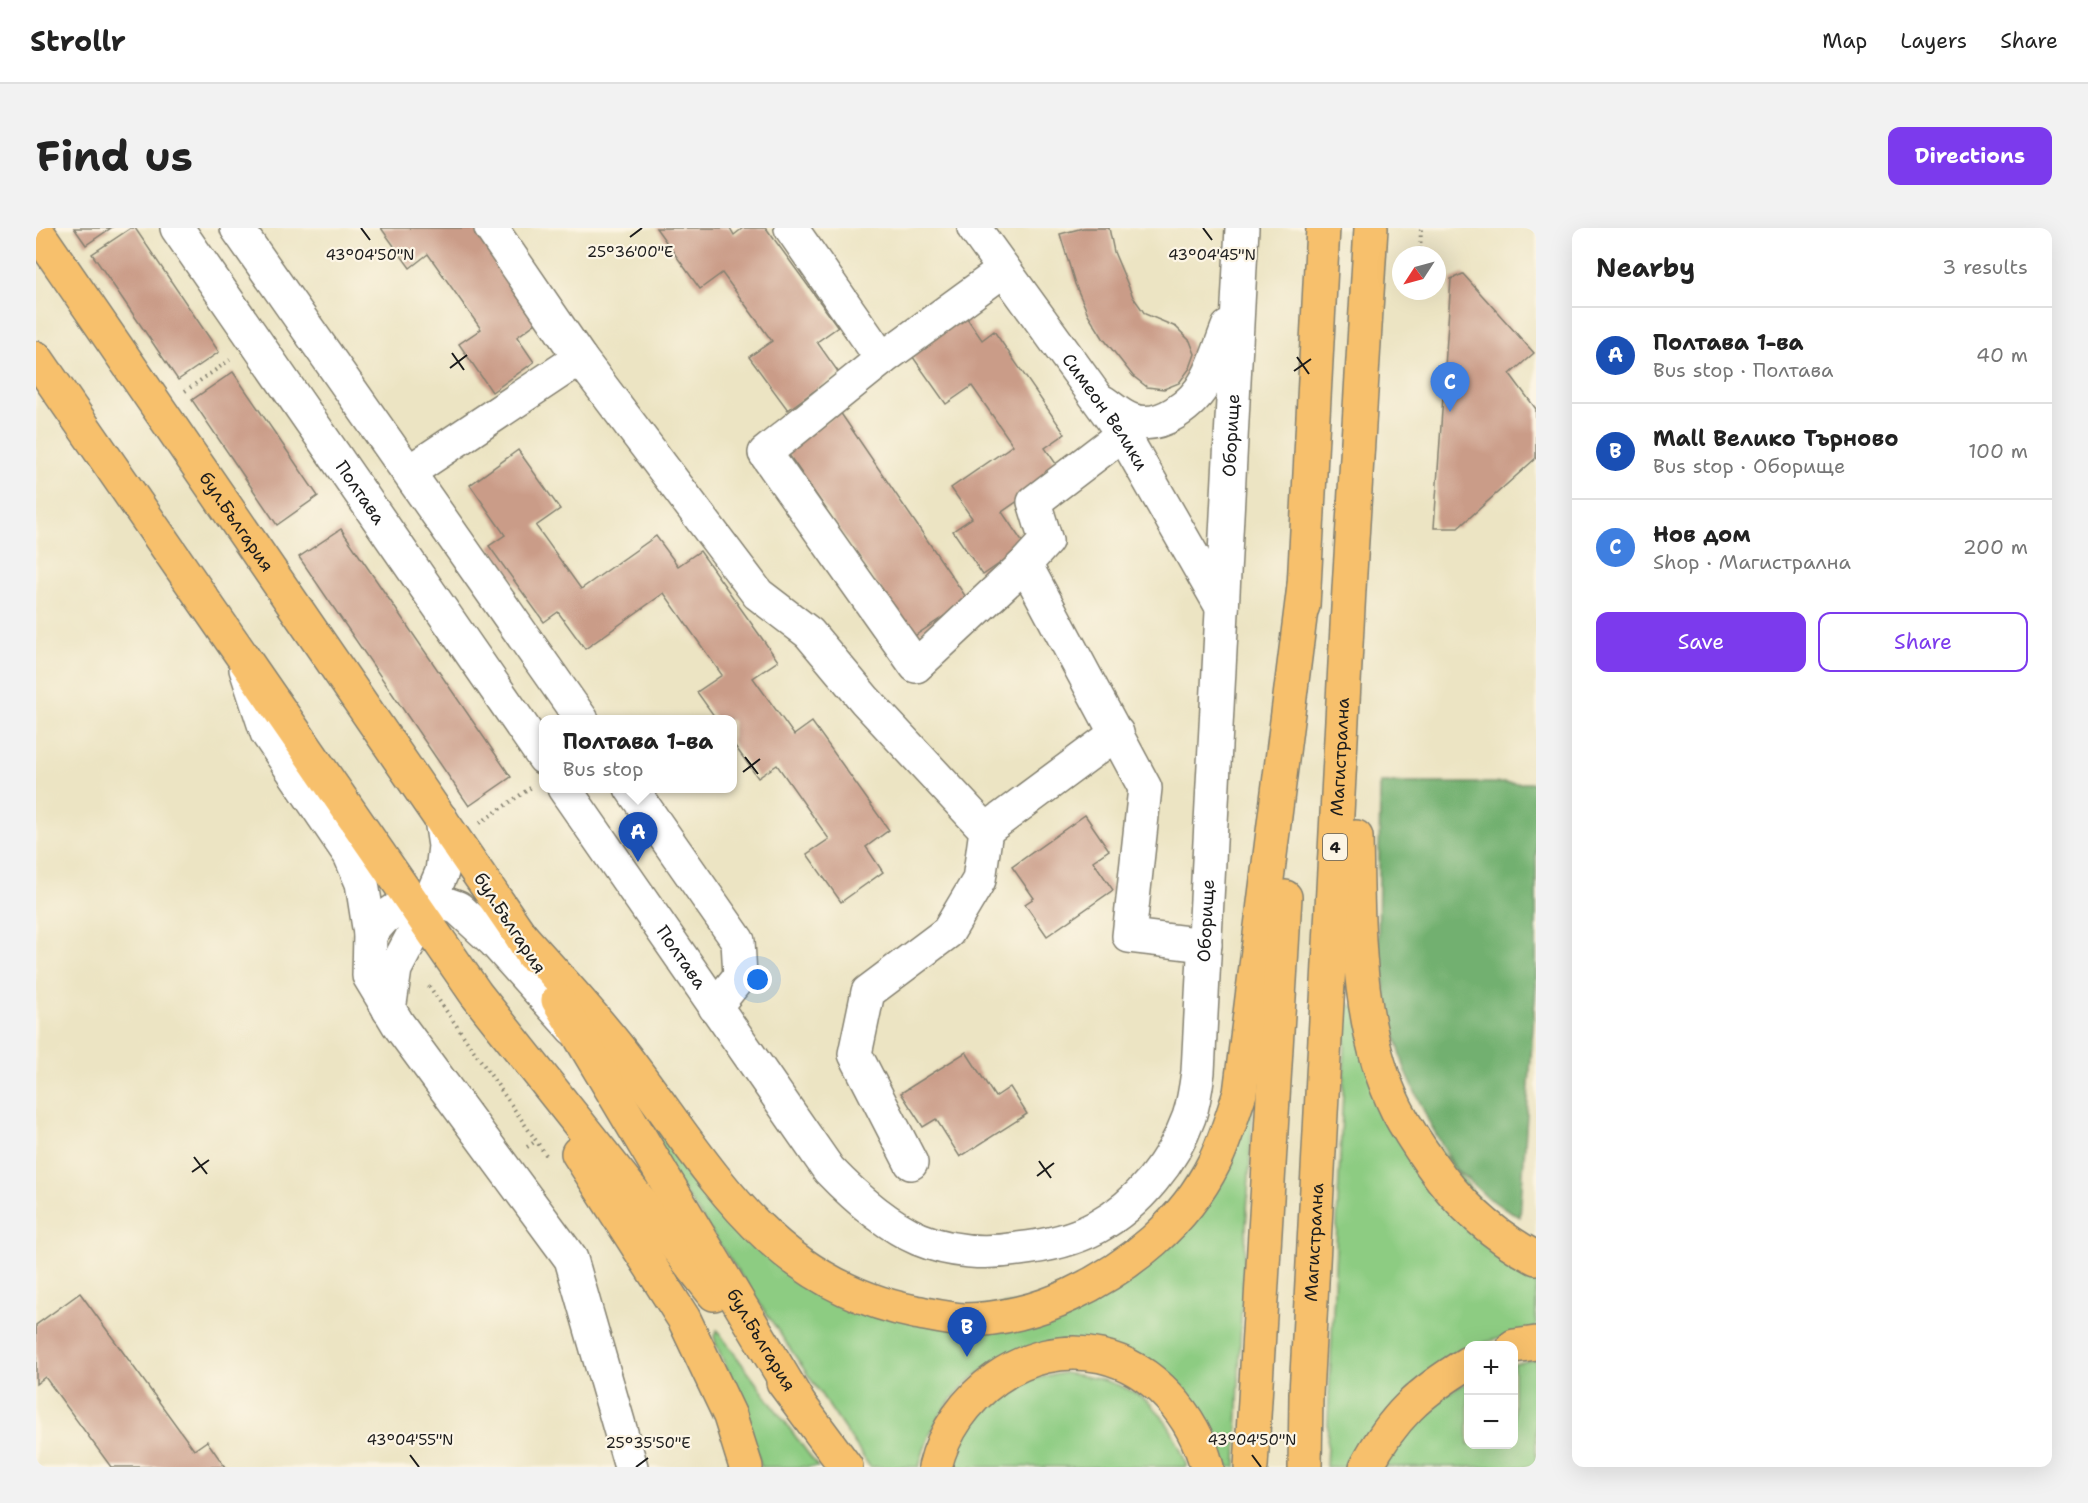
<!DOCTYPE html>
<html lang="en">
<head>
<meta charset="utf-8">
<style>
	body { margin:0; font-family:"Shantell Sans",sans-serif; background:#f2f2f2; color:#222 }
	.controls { position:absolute; right:18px; bottom:18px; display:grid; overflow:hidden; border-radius:12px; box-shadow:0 6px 24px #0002 }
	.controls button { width:54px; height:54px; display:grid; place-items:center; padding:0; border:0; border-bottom:2px solid #e0e0e0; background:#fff; color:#222; font:30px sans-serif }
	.compass { position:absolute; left:1356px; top:18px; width:54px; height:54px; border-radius:50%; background:#fff; box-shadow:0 6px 24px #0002; rotate:234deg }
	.you { position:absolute; left:722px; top:752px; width:21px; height:21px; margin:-15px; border:4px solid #fff; border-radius:50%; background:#1a73e8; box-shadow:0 0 0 9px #1a73e833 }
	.badge { display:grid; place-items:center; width:39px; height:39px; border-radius:50%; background:#7c3aed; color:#fff; font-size:20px; font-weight:700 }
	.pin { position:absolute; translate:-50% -50px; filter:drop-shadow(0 2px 3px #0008) }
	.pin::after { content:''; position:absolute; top:32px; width:21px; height:18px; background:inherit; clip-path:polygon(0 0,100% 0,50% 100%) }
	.popup { position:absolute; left:503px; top:487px; width:198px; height:78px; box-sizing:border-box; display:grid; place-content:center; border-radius:12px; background:#fff; filter:drop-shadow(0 2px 4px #0005); font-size:20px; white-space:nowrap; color:#767676 }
	.popup b { font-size:22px; color:#222 }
	.popup::after { content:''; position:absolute; left:50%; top:100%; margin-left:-12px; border:12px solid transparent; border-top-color:#fff }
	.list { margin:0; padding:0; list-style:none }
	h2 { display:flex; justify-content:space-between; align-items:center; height:78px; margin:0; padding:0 24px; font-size:26px }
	h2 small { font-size:20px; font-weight:400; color:#767676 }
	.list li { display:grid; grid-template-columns:39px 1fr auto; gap:18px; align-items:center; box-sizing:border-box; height:96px; padding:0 24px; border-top:2px solid #e0e0e0 }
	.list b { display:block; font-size:22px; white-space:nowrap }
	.list p { margin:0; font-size:20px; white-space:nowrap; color:#767676 }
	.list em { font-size:20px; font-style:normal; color:#767676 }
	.actions { display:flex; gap:12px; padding:18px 24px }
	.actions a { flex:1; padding:14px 0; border:2px solid #7c3aed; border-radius:12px; text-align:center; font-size:21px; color:#7c3aed }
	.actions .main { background:#7c3aed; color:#fff }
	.map { position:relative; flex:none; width:1500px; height:1239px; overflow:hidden; border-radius:12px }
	header { display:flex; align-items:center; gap:36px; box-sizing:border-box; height:84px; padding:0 30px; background:#fff; border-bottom:2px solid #e0e0e0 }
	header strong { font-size:28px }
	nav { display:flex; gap:33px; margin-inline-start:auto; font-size:21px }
	.intro { display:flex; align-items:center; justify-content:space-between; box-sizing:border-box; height:144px; padding:0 36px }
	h1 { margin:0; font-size:42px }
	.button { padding:15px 27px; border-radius:12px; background:#7c3aed; color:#fff; font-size:21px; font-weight:700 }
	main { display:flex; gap:36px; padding:0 36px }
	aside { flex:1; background:#fff; border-radius:12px; box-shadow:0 6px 24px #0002 }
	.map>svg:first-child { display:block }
	.green { fill:#8dcc82; stroke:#54744f; stroke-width:1.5 }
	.forest { fill:#72b070; stroke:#476646; stroke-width:1.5 }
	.building { fill:#ca9c88 }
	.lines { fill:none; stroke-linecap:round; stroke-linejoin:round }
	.minor-casing { stroke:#848070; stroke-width:36 }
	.major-casing { stroke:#848070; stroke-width:36 }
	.path { stroke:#848070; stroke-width:4; stroke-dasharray:1.5 4.5; stroke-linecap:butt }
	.minor { stroke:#fff; stroke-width:33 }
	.major { stroke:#f7c06c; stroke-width:33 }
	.ticks { fill:none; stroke:#1c1c1c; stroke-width:2 }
	.labels { text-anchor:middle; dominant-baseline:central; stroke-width:4.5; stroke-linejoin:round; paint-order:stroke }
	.shield { fill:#fcf5e5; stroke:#5f5d58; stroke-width:1.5 }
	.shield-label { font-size:16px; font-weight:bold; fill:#1c1c1c }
	.street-label { font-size:18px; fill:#1c1c1c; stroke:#fcf5e5 }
	.ticks-label { font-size:15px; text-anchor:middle; fill:#1c1c1c; stroke:#fcf5e5; stroke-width:4.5; stroke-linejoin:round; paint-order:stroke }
</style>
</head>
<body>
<header>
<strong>Strollr</strong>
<nav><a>Map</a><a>Layers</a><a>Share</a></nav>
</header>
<div class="intro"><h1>Find us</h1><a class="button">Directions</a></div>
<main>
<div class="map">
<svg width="1500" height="1239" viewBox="0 0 1500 1239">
	<rect width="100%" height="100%" fill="#fcf5e5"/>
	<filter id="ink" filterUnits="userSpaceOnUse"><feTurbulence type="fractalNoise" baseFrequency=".0167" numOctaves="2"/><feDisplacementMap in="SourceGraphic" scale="12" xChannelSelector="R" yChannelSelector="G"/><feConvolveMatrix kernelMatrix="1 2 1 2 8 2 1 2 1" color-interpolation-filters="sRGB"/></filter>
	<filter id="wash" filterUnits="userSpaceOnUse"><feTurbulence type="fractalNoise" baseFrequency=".008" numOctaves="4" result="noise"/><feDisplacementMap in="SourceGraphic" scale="24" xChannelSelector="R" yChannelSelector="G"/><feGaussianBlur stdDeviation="1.35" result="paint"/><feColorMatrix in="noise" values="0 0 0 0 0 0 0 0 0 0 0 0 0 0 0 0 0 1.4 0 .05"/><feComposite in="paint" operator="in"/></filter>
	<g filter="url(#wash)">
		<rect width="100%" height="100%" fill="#ece4c3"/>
		<g class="green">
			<polygon points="1311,775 1320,780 1328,826 1500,1043 1500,1100 1440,1117 1432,1118 1432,1120 1314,1239 1290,1239"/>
			<path d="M577,830L657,941L849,1088L1060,1069L1211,874L1217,877L1205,1090L1200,1239H1182L1133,1150L962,1132C920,1158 895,1190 883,1239H834L564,839Z"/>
			<polygon points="681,1102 782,1239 725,1239 707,1179 680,1116 678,1108"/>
			<path d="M1500,1131V1239H1347C1367,1203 1394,1172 1432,1154V1216H1478V1136Z"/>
			<path d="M1028,1145C1097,1154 1128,1171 1151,1239H913L931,1192L974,1158L997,1151Z"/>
		</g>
		<polygon class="forest" points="1344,555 1500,555 1500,756 1484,989 1453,971 1419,940 1392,892 1369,842 1352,782 1342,721"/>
		<g id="blocks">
			<g class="building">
				<polygon points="38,0 75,0 50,17"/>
				<polygon points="95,0 99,0 183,124 142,152 56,26"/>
				<polygon points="345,0 439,0 504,92 481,109 498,134 456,164 423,116 445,101 392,26 374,40"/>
				<polygon points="620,0 694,0 698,7 707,0 730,0 802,99 781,114 803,145 752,182 713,129 736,113 686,45 664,61"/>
				<polygon points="1047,0 1073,0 1078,24 1097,69 1109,86 1140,99 1154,113 1159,126 1154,140 1143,155 1128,161 1111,159 1097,148 1067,110 1052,86 1039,56 1024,6"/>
				<polygon points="1427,46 1498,125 1474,146 1500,181 1500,230 1422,300 1398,300 1415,51"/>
				<polygon points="929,87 946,112 958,103 1029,206 1009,220 1025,243 966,284 989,318 947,347 917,303 936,290 915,260 977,217 936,158 910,176 874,125"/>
				<polygon points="197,144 282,268 241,297 156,172"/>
				<polygon points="804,184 932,372 877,409 749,221"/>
				<polygon points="482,222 524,281 500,298 545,361 620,308 642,338 664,323 742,433 717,450 758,507 776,494 853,602 830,619 847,644 805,674 771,626 793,611 741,537 722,550 696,514 696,492 681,492 661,464 686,447 628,365 549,421 522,384 508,394 453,318 469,307 434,257"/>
				<polygon points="305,301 475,549 433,578 263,329"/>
				<polygon points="1049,587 1073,622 1057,633 1077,662 1011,708 989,676 998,670 976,639"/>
				<polygon points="930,824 959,869 974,859 991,886 924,929 900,891 887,899 865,865"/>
				<polygon points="44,1065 158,1222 171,1213 189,1239 75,1239 9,1149 0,1156 0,1097"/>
			</g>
		</g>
	</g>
	<g filter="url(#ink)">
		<use href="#blocks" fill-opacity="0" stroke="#848070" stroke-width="1.5"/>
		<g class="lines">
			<g class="minor-casing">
				<g id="minor">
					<path id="s1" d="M141,0L508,530"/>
					<polyline points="201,0 546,492"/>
					<polyline points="455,0 544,130 722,366 773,405 829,472 950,602 943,652 912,704 832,764 819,826 875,935"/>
					<polyline points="755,0 846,131"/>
					<path id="s2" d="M938,0L1087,206L1186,379"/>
					<polyline points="968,42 846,131 729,225 880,438 989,336 1010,313 998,274 1087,206"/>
					<path d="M1067,174C1076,180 1084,188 1095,192C1124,203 1158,176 1171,151C1180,135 1185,116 1192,99"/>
					<polyline points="373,244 544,130"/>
					<polyline points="989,336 1109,560 1093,708 1169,717"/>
					<polyline points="210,441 231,505 314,627 326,655 334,706 333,748 362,796 535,1031 595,1239"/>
					<path id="s3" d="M528,560L793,942C818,968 849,996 883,1011C914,1024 950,1026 982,1021C1010,1018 1037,1012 1061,999C1103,976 1137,933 1153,889C1158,874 1160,859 1162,844L1206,0"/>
					<polyline points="595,560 702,713 704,748 679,779"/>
					<polyline points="950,602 1081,505"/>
					<polyline points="334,706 348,690 374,672 394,670 422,680 458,713 537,801"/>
					<polyline points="353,782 359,741 386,690 406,644 409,618 405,591"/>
				</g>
			</g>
			<g class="major-casing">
				<g id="major">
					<path id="s4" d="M0,2L485,708L496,727"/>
					<polyline points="0,130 440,766 678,1066"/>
					<polyline points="1267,378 1287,0"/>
					<path d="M1320,609C1322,700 1320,799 1361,882C1371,901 1383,919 1395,936C1422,975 1458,1008 1500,1030"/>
					<path d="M485,708C517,744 550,779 580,817C668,929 726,1054 879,1084C895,1087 912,1091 928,1092C963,1092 1003,1082 1034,1067C1094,1039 1149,994 1178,935C1189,913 1196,888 1204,865L1268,358"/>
					<path id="s5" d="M522,772L761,1172"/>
					<polyline points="542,925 648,1091 694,1188 710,1239"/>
					<polyline points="1478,1118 1500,1115"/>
					<polyline points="747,1154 810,1239"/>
					<path d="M899,1239C916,1168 990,1111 1065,1128C1118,1140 1158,1188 1171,1239"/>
					<polyline points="1215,1239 1249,669"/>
					<path id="s6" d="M1269,1239L1270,1166L1313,361L1335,0"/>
					<path d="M1330,1239C1357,1188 1384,1164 1432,1135"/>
				</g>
			</g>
			<g class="path">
				<polyline points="1384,27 1385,0"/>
				<polyline points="149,163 194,132"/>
				<polyline points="444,595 497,558"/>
				<polyline points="393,758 510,927"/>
				<polyline points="491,919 500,913"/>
			</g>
			<use href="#minor" class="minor"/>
			<use href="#major" class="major"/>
		</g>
	</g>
	<path class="ticks" d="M325,0L334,12M1167,0L1176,12M594,9L606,0M416,125L428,142M1261,129L1273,146M414,140L431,127M1258,143L1275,131M709,529L722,546M707,544L724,531M158,929L171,946M1003,933L1015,950M156,944L173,932M1001,948L1018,935M374,1227L383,1239M1216,1227L1225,1239M600,1239L612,1230"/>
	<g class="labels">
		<rect class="shield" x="1287" y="606" width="24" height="26" rx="4.5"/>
		<g class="shield-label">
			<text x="1299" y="619">4</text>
		</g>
		<g class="street-label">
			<text stroke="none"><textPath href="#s2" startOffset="226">Симеон Велики</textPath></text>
			<text stroke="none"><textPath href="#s3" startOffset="1592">Оборище</textPath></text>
			<text stroke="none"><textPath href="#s1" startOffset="322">Полтава</textPath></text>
			<text stroke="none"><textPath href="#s4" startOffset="354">бул.България</textPath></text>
			<text stroke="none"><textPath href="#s6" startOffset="711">Магистрална</textPath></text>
			<text stroke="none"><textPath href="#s3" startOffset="1106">Оборище</textPath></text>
			<text transform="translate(474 695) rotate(57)">бул.България</text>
			<text stroke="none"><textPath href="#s3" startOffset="206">Полтава</textPath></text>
			<text stroke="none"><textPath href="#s6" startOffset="225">Магистрална</textPath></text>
			<text stroke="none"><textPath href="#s5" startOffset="396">бул.България</textPath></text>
		</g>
	</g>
	<g class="ticks-label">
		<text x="594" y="29">25°36'00"E</text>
		<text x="334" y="32">43°04'50"N</text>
		<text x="1176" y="32">43°04'45"N</text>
		<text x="374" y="1217">43°04'55"N</text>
		<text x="1216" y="1217">43°04'50"N</text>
		<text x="612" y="1220">25°35'50"E</text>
	</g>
</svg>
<div class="controls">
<button>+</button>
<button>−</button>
</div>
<svg class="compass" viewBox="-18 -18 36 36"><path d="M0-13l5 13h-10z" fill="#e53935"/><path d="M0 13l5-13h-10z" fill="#767676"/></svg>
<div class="you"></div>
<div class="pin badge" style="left:602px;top:634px;background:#1a4fb4">A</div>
<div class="popup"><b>Полтава 1-ва</b>Bus stop</div>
<div class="pin badge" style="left:931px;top:1129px;background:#1a4fb4">B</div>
<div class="pin badge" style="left:1414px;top:184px;background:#3f7fe0">C</div>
</div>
<aside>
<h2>Nearby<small>3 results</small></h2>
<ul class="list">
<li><span class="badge" style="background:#1a4fb4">A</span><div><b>Полтава 1-ва</b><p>Bus stop · Полтава</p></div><em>40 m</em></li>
<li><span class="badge" style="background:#1a4fb4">B</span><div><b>Mall Велико Търново</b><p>Bus stop · Оборище</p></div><em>100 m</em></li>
<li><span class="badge" style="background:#3f7fe0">C</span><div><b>Нов дом</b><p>Shop · Магистрална</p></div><em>200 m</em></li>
</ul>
<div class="actions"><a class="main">Save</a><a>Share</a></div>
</aside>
</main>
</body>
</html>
